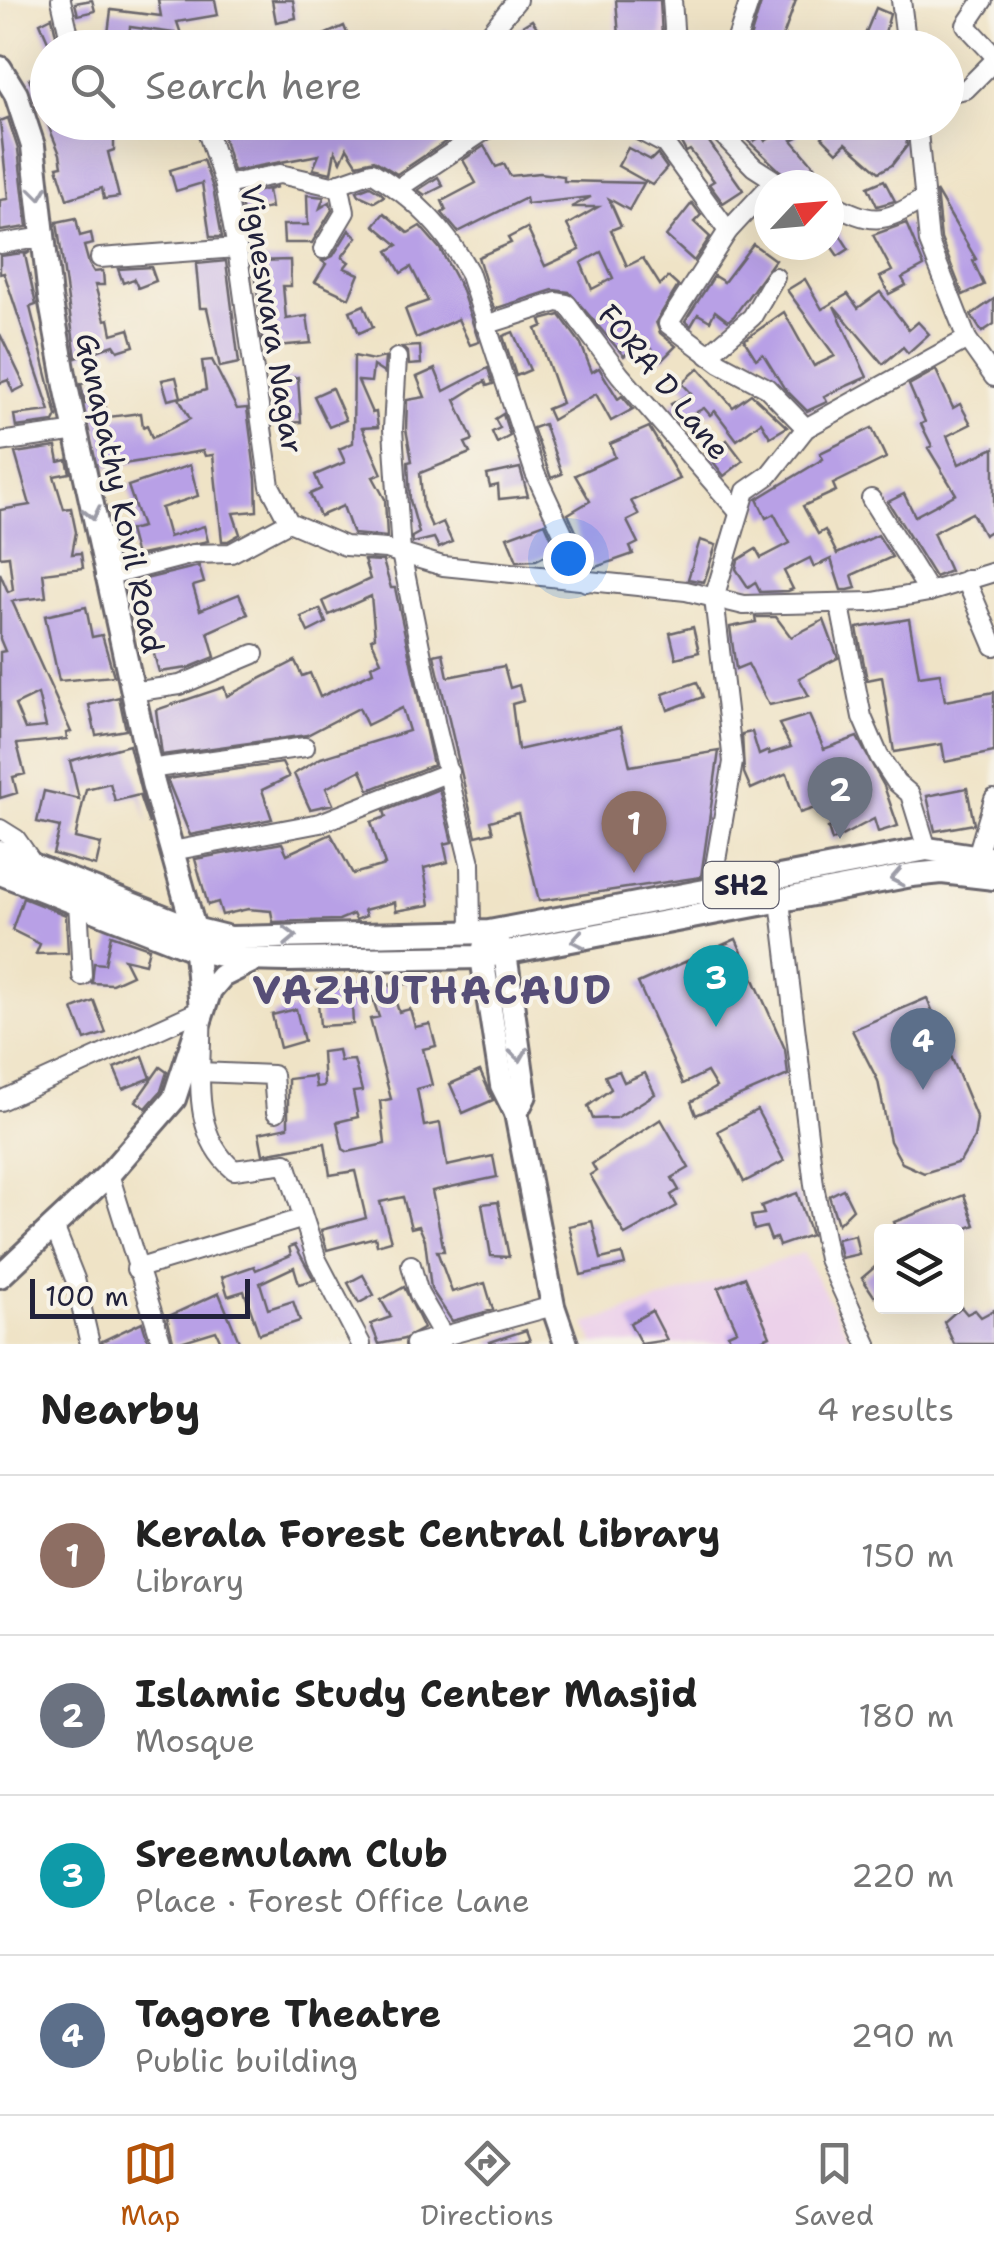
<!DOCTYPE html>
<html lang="en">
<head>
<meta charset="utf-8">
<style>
	body { margin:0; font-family:"Shantell Sans",sans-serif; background:#f6f6f6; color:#222 }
	.controls { position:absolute; right:30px; bottom:30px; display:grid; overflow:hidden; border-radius:10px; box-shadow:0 10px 40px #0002 }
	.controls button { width:90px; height:90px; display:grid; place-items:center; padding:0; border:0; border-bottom:2px solid #e0e0e0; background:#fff; color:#222; font:50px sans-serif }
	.compass { position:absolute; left:754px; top:170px; width:90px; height:90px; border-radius:50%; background:#fff; box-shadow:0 10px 40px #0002; rotate:64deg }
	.scale { position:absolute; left:30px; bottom:25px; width:220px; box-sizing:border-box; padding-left:10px; border:5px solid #22223b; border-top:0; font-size:28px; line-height:35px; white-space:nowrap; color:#22223b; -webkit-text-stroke:8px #f7f3e8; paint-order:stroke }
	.you { position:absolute; left:568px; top:558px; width:35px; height:35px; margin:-25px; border:8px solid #fff; border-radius:50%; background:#1a73e8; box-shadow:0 0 0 15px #1a73e833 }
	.badge { display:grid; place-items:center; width:65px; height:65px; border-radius:50%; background:#b45309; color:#fff; font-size:32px; font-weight:700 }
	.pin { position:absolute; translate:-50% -82px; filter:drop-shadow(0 2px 5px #0008) }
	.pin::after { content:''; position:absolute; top:52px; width:35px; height:30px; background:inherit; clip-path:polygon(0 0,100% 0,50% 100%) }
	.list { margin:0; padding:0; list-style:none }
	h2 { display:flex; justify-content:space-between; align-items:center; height:130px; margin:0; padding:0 40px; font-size:42px }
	h2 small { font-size:32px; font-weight:400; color:#767676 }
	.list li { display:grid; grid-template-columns:65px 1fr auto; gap:30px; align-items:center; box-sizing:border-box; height:160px; padding:0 40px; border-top:2px solid #e0e0e0 }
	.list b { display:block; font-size:38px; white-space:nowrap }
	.list p { margin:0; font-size:32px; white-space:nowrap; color:#767676 }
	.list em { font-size:32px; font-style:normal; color:#767676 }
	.icon { flex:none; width:55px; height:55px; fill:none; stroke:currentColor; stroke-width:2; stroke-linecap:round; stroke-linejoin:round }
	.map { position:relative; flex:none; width:994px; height:1344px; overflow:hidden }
	.search { position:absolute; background:#fff; box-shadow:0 10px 40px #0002; left:30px; right:30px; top:30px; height:110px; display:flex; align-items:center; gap:25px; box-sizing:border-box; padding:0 35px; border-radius:55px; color:#767676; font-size:38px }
	.sheet { height:770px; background:#fff }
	nav { display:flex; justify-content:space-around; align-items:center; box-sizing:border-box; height:140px; border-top:2px solid #e0e0e0; background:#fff; font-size:28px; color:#767676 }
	nav a { display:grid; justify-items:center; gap:5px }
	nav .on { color:#b45309 }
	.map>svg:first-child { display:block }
	.built { fill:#ecd1ea }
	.building { fill:#b8a0e6; fill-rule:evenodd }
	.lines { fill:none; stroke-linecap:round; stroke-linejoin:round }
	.minor-casing { stroke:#6a666c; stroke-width:22 }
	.major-casing { stroke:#6a666c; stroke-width:28 }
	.minor { stroke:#fff; stroke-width:18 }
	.major { stroke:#fff; stroke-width:22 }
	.oneway { stroke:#9c9ca7 }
	.labels { text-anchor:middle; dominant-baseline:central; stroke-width:8; stroke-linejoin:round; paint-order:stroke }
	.shield { fill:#f7f3e8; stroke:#62616f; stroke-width:2.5 }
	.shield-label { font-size:28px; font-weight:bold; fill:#22223b }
	.street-label { font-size:30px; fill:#22223b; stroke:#f7f3e8 }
	.district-label { font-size:40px; font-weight:bold; letter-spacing:2.5px; fill:#564e77; stroke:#f7f3e8 }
</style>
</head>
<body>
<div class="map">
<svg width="994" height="1344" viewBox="0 0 994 1344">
	<rect width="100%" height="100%" fill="#f7f3e8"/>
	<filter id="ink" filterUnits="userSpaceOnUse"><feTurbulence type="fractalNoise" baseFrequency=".01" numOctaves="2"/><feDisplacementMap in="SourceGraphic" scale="20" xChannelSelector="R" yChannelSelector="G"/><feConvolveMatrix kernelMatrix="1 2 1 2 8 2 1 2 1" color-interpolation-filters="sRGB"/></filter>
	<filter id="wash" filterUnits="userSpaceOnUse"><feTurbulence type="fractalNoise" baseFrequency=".0048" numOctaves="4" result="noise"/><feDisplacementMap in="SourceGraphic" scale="40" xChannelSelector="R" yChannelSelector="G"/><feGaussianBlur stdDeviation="2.25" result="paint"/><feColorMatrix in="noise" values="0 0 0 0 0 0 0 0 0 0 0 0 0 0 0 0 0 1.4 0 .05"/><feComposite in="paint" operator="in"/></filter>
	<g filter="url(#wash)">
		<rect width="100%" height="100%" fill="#efe3c6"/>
		<g class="built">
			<polygon points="615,0 671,0 673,40 644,47 597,48 596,37 614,32"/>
			<polygon points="803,1253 853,1344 594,1344 585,1324"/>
		</g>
		<g id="blocks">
			<g class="building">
				<polygon points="92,0 95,11 78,15 75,3"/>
				<polygon points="158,0 215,0 218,15 177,22 181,34 130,27 128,45 107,42 111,10 161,16"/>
				<polygon points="272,0 293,0 296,18 276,22"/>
				<polygon points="616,0 660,0 662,36 636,41 636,48 620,48"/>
				<polygon points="762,0 796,0 779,48 747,48"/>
				<polygon points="876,8 890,14 882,44 864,37"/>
				<polygon points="52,17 59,48 51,48 40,23"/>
				<polygon points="532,20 540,32 558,48 520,48 511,33"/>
				<polygon points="344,26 353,48 329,48 324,35"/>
				<polygon points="444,30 461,37 456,48 437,48"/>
				<polygon points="48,71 48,122 114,122 114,150 108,152 119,197 104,199 102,188 67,199 57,167 62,166 60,154 29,79"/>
				<polygon points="8,118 18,149 27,227 0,231 0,200 8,199 0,121"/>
				<polygon points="219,122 400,122 405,133 425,122 472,124 397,174 374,160 357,164 347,148 341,162 335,151 331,173 313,169 319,155 233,171"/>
				<polygon points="670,122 685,122 692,135 700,129 743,190 723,203 709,184 714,181 690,150 686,152"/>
				<polygon points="728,122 745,122 754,141 762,136 765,141 792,125 798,137 792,140 815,167 794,184"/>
				<polygon points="837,122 879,122 893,135 899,127 905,132 907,146 892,165 879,172 846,143 837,152 822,137"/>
				<path d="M484,146L496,167L504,164L510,176L540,173L564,176V181L644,183L629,210L609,199L621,226L611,230L627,266L643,258L660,285L668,277L678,286L656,322L660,333L676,346L662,360L643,341L624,356L569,292L553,290L494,309L478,257L511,243L508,238L527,228L545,266L580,250L567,225L598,207H571L591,197L527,204L526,198L458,232L442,213L446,210L442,201L476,183L463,160ZM601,252L613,278L592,289L581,263Z"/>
				<polygon points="628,148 651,160 657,154 667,168 652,185 618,166"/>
				<polygon points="203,160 213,188 222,237 210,237 202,183 176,191 170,170"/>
				<polygon points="438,177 443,186 425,195 418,190"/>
				<polygon points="884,180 895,201 877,206 868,187"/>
				<polygon points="370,186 380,192 384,196 374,202 359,195 357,191"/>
				<polygon points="277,187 268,190 271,208 243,213 240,195"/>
				<polygon points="936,191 976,259 973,261 984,285 963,295 941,239"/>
				<polygon points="307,195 324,197 320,208 330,202 332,210 312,243 284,243 283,225 308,225"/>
				<polygon points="692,203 701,215 694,222 710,237 694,261 666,236"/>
				<polygon points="384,213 408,233 420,226 440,249 461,288 479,342 470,345 458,319 416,338 405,309 428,301 411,267 401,273 388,251 398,245 374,225"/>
				<polygon points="76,218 80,236 91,233 93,244 84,246 89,264 94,272 103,271 104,285 95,285 105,320 109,319 112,334 129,329 134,346 118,351 114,345 76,358 57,222"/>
				<polygon points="829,218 849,249 838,256 829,243"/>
				<polygon points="906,223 924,266 902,278 906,285 889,294 880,277 892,271 873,235"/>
				<polygon points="349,230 357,237 342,257 349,262 344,268 359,274 349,298 315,282 326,264 322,261 333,256"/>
				<polygon points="753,244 775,260 734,316 728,321 715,311 710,321 698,314 691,326 685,321 714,276 724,282"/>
				<polygon points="30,252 25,255 36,305 30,307 57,416 54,422 16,427 14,415 50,411 4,273 0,274 0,256"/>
				<polygon points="290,260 291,286 283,286 286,319 307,316 311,343 263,347 254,261"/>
				<polygon points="226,261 239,363 220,367 207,308 200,308 196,264"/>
				<polygon points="151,267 156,281 138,288 134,279 123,283 118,269"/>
				<polygon points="805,279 822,309 848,294 858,308 880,292 909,330 918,322 929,334 908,353 903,347 883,364 834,306 867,377 824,396 827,402 807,411 784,388 763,354 756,359 744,340 784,312 814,366 835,356 787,290"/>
				<polygon points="994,299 994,324 982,332 971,315"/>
				<polygon points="364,305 373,327 359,333 350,311"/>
				<polygon points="560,315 581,344 592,372 599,368 618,399 622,396 633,409 611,421 596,394 552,420 547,409 562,403 536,329 543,326 541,320"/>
				<polygon points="513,332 530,370 516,376 503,336"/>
				<polygon points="0,334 25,386 13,392 8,380 0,383"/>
				<polygon points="420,346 421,364 409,365 408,353 402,347"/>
				<polygon points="354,356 373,360 385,357 384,373 373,366 371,382 358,381 372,413 376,412 378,427 362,428 382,474 373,477 385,499 387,537 353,534 343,506 320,516 310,494 321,489 315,475 345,462 339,449 353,443"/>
				<polygon points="212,360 237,409 247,408 256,479 257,511 233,513 240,534 228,541 222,541 213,455 205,456 203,451 105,467 92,402 85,404 81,384 96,379 109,417 141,413 143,427 147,425 152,438 190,419 179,398 206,390 202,361"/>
				<polygon points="488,368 493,384 487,386 485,381 455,400 473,440 465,443 470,453 420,473 423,507 432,527 443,522 452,542 439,548 434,538 413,543 412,537 419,533 410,500 408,462 412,461 406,429 407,400 425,397 417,377 435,369 444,391"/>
				<polygon points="699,368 733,407 751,394 787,427 770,437 761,422 737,440 715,411 710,415 704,408 680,421 671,404 691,393 682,383"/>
				<polygon points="936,370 953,408 960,404 971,424 947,436 959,464 994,448 994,529 984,535 972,513 933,533 950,571 935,577 888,502 904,494 915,516 956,494 928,448 932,446 921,424 925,422 909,385"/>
				<polygon points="176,377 181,397 168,400 162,380"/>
				<polygon points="298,377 301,422 274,424 272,406 285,405 281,380"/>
				<polygon points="332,388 346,420 329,427 314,396"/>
				<polygon points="503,414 510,436 497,443 492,432 500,428 495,419"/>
				<polygon points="544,424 562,474 551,478 533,428"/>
				<polygon points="649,427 680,479 631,501 639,515 627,521 638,543 630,547 633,554 593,568 568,514 590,501 575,475 615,457 610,444"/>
				<polygon points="872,428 886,458 833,484 836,491 803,506 818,534 825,530 837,554 878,535 892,557 852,575 856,588 848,590 841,590 831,559 814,567 810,558 784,571 793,589 788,591 760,592 755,582 748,587 736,569 738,560 756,549 761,558 790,543 774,514 766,518 757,499 823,459 820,453"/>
				<polygon points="727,440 743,461 724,476 708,455"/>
				<path d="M56,447L59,462L67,460L70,473L54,476L64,509L71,508L76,532L72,554L81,553L83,568L43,573L46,597L12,601L71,732L66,733L67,739L17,744L25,774L13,777L17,793L0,798V652L5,651L0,639V573L8,592L13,590L9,556L0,557V510L30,505L15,453ZM38,694L46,727L25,729L15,705Z"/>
				<polygon points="190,465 198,496 161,508 169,537 204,526 208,541 136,556 129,530 142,527 128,486"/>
				<polygon points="520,468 528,496 499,499 498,485 490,487 487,475"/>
				<polygon points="545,523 557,550 536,560 517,561 507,537"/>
				<polygon points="700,540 716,545 704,582 688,579"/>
				<polygon points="364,560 383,561 391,588 395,588 433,765 369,790 361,770 326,788 333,804 310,809 294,774 321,758 409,731 402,708 367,725 359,708 307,735 162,755 156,710 224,687 227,696 295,661 302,676 310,673 320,697 373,672 371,666 381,661 371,639 375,637 371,596 329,615 323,601 370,579"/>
				<polygon points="199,566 204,583 193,586 200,610 239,594 248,614 208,632 215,657 188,668 159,672 143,615 137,617 129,591 143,586 141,580"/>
				<polygon points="86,607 92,637 102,635 114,676 59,681 45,616"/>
				<polygon points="320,609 326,623 308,632 301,617"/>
				<polygon points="755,617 776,617 791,637 824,620 838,658 799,678 809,696 769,705 748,664 736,669 730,627 756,622"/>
				<polygon points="909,619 919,676 940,673 945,701 994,692 994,752 945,762 942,744 894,752 882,677 867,680 857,628"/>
				<polygon points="693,627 699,652 676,658 670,633"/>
				<polygon points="443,653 448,677 504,666 510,688 519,685 523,701 512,704 518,750 621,727 630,766 719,751 701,877 539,901 518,813 490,821 493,832 476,836 434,655"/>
				<polygon points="697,682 703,697 668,710 663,694"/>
				<polygon points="119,697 126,730 96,735 89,705"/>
				<polygon points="809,715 824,749 857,737 884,786 898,826 878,832 874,819 832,841 828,828 834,826 827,804 800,813 787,773 751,789 744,773 742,734 752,732 759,755 768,751 769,754 791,747 779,724"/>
				<polygon points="129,745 149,824 139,795 115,801 110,783 86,789 75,838 101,844 96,866 53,854 60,827 37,822 44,791 79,799 70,761"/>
				<polygon points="282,763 289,777 262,790 272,819 190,835 167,779"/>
				<polygon points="967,788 974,824 935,831 927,796"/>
				<polygon points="439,789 452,842 444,844 448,862 424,868 430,905 396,911 395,902 364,910 366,916 356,920 353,914 339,920 273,922 271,911 248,909 222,915 218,902 208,905 195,859 282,843 287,854 331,834 353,874 385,865 371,822 386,817 384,811"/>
				<polygon points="23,898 66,915 68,953 36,954 40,944 12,930"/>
				<polygon points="111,935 149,948 145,964 124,959 132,975 112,984 92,983 94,963 105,964"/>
				<polygon points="736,939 785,1049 788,1075 696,1115 691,1102 716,1087 707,1072 683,1084 638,983"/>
				<polygon points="404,973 427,973 429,980 406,984"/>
				<polygon points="390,984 399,1012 410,1009 415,1027 430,1024 436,1046 423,1049 432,1085 417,1089 424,1126 440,1123 447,1166 493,1156 497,1177 432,1191 444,1251 437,1251 452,1292 485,1283 493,1310 452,1321 431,1289 425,1240 419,1226 411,1228 403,1197 380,1202 391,1241 377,1245 375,1237 327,1250 321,1230 366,1218 355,1171 330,1175 325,1143 263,1154 259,1133 288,1127 288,1079 314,1076 316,1087 324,1086 322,1052 338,1050 340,1061 354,1060 362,1091 353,1092 358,1117 337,1122 343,1149 348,1152 385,1144 380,1101 391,1099 370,1019 379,1017 370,991"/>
				<polygon points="351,988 353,1024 320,1026 317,990"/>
				<polygon points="927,998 977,1119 974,1138 960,1162 924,1173 902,1163 890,1141 878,1081 852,1030"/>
				<polygon points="94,1001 106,1033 85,1040 73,1009"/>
				<polygon points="296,1009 304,1041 280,1048 272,1015"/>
				<polygon points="143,1056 151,1078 123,1089 114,1068"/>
				<polygon points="160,1067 167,1072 161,1091 146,1108 136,1101"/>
				<polygon points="480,1071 493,1100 463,1113 450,1084"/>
				<polygon points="619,1071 624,1082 645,1073 655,1094 616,1118 593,1119 588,1106 611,1089 605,1076"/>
				<polygon points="757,1110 784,1161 744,1182 718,1131"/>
				<polygon points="661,1119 689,1168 672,1178 679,1190 671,1195 677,1206 625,1235 590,1175 596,1171 592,1164"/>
				<polygon points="843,1189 853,1209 838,1224 829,1196"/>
				<polygon points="797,1193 811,1235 779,1246 776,1238 771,1240 766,1227 754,1230 751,1216 764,1214 761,1206"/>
				<polygon points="964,1195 975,1225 958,1232 898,1232 894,1222"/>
				<polygon points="498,1202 509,1257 491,1256 482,1204"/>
				<polygon points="592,1221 601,1259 622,1254 625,1265 581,1275 569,1226"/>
				<polygon points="855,1235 859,1254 841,1258 837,1239"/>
				<polygon points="295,1245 314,1280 299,1284 294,1267 260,1283 268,1309 293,1301 300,1321 259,1334 244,1291 228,1296 222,1277 254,1266 256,1270 291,1255 289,1247"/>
				<polygon points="876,1266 882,1291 874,1296 862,1278"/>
				<polygon points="363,1275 374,1295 359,1303 348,1283"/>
				<polygon points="745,1277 770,1336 752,1344 732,1344 728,1334 737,1330 718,1288"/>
				<polygon points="404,1287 424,1328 404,1339 379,1344 371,1324 391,1317 381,1300"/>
				<polygon points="219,1293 240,1344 222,1344 216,1331 174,1344 167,1317"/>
				<polygon points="961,1307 967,1314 975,1310 981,1317 994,1310 994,1344 954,1344 944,1322"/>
				<polygon points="652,1311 667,1340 641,1344 630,1323"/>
				<polygon points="142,1322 149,1344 102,1344 102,1341"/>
				<polygon points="526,1330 530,1341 491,1344 490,1342"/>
			</g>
		</g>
	</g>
	<g filter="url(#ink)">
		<use href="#blocks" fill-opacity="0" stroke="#6a666c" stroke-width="2.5"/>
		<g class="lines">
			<g class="minor-casing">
				<g id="minor">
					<polyline points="61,0 72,48"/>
					<polyline points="901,0 907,48"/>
					<polyline points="983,0 966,25 994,55"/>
					<polyline points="478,48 517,0"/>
					<polyline points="667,48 675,42 672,0"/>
					<polyline points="734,48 750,0"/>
					<polyline points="946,84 956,91 966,89 994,61"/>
					<polyline points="204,122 225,185 237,248 270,486 289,522 345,546 386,549 443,566 686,591 744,605 873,602 929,592 994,572"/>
					<polyline points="623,122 665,144 728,231"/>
					<polyline points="710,122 754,167 782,185"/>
					<polyline points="917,122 929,242 967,339 994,377"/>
					<path d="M225,185L280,174L332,186L372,172C415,198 445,229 469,272L535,473L586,582"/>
					<polyline points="769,187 728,231 668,324 720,363 767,388 806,428"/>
					<polyline points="397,189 493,125"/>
					<path d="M829,202C873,224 881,225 923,199"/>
					<polyline points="0,244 45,237"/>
					<polyline points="323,249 345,212 339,183"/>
					<polyline points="100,258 237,248"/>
					<polyline points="485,325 557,302 567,304 620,375 738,511"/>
					<polyline points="708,355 752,317 775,277"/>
					<polyline points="397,358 393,429 401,553 436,726 470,863 471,931"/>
					<polyline points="0,442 77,431"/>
					<polyline points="871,499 929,592"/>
					<polyline points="105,577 193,554 231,553 289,522"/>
					<polyline points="966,580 994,646"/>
					<polyline points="840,606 862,717 879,756 896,782 910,794 927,849"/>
					<polyline points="132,692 180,685 254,654"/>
					<polyline points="149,769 305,747"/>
					<polyline points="0,829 16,839 35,866"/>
					<polyline points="172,851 320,823 449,772"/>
					<polyline points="977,856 994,799"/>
					<polyline points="78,901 82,976"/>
					<polyline points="709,901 733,762 714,598 746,491 769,475 806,428 967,339"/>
					<polyline points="780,901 814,1185 828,1259 867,1344"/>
					<polyline points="199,1072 273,1075 276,1112"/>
					<path d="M0,1101L201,1010C204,1064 186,1130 234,1170L286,1163L317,1260L361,1344"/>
					<polyline points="109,1174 162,1344"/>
					<polyline points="54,1226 75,1279 90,1344"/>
					<polyline points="411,1265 419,1294 444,1337"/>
					<polyline points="136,1269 301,1219"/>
					<polyline points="415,1344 553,1306"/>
				</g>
			</g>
			<g class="major-casing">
				<g id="major">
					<polyline points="0,68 16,94 33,146 50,297 66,386 153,783 194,929 201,1010"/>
					<polyline points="0,852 194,929 230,938 489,932 927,849 994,859"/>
					<polyline points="0,873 196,950 242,959 286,960 482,957 912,875 942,872 994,878"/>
					<polyline points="497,942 505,953 525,1095 516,1113"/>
					<polyline points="485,944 482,957 502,1085 516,1113 553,1306 566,1344"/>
					<polyline points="0,1276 109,1174 174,1099 210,990 222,976 254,960"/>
				</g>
			</g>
			<use href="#minor" class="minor"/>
			<use href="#major" class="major"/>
		</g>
		<defs><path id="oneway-chevron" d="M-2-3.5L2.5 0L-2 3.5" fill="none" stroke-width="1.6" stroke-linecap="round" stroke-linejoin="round" transform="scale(2.5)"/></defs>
		<g class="oneway">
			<use href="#oneway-chevron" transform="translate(39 193) rotate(83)"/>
			<use href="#oneway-chevron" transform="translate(92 513) rotate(78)"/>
			<use href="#oneway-chevron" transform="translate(897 878) rotate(169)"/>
			<use href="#oneway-chevron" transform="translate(290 936) rotate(-2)"/>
			<use href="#oneway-chevron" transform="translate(578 940) rotate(169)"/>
			<use href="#oneway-chevron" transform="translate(519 1055) rotate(82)"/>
		</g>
	</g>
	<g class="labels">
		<rect class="shield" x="703.5" y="862" width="75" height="46" rx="8"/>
		<g class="shield-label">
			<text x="741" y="885">SH2</text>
		</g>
		<g class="street-label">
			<text transform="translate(272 319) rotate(81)">Vigneswara Nagar</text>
			<text transform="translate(664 382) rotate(51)">FORA D Lane</text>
			<text transform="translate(120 493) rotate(78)">Ganapathy Kovil Road</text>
		</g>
		<g class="district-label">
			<text x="433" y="990">VAZHUTHACAUD</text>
		</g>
	</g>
</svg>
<div class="controls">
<button><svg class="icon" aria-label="layers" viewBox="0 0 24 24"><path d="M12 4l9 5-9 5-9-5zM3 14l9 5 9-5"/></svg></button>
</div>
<svg class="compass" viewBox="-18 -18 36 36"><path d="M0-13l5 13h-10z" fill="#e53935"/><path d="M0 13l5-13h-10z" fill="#767676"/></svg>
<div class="scale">100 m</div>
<div class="you"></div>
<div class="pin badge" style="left:634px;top:873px;background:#8d6e63">1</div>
<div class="pin badge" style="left:840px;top:839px;background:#6b7280">2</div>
<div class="pin badge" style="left:716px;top:1027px;background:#0f9aa8">3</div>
<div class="pin badge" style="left:923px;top:1090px;background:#5c6f8a">4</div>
<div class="search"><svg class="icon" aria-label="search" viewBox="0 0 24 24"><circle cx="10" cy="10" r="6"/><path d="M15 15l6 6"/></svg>Search here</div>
</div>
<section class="sheet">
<h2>Nearby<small>4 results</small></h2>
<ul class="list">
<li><span class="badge" style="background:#8d6e63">1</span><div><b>Kerala Forest Central Library</b><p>Library</p></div><em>150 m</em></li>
<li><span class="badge" style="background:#6b7280">2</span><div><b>Islamic Study Center Masjid</b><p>Mosque</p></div><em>180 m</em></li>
<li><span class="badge" style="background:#0f9aa8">3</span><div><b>Sreemulam Club</b><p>Place · Forest Office Lane</p></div><em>220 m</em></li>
<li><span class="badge" style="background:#5c6f8a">4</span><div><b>Tagore Theatre</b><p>Public building</p></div><em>290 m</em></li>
</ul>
</section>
<nav>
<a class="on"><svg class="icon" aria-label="map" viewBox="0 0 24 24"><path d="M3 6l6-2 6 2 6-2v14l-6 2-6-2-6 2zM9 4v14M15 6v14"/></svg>Map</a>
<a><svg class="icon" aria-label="directions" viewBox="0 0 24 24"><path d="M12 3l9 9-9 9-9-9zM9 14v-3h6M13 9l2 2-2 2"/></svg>Directions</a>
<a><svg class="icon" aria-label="saved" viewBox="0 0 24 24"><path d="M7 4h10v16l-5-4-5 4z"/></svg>Saved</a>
</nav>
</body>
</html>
